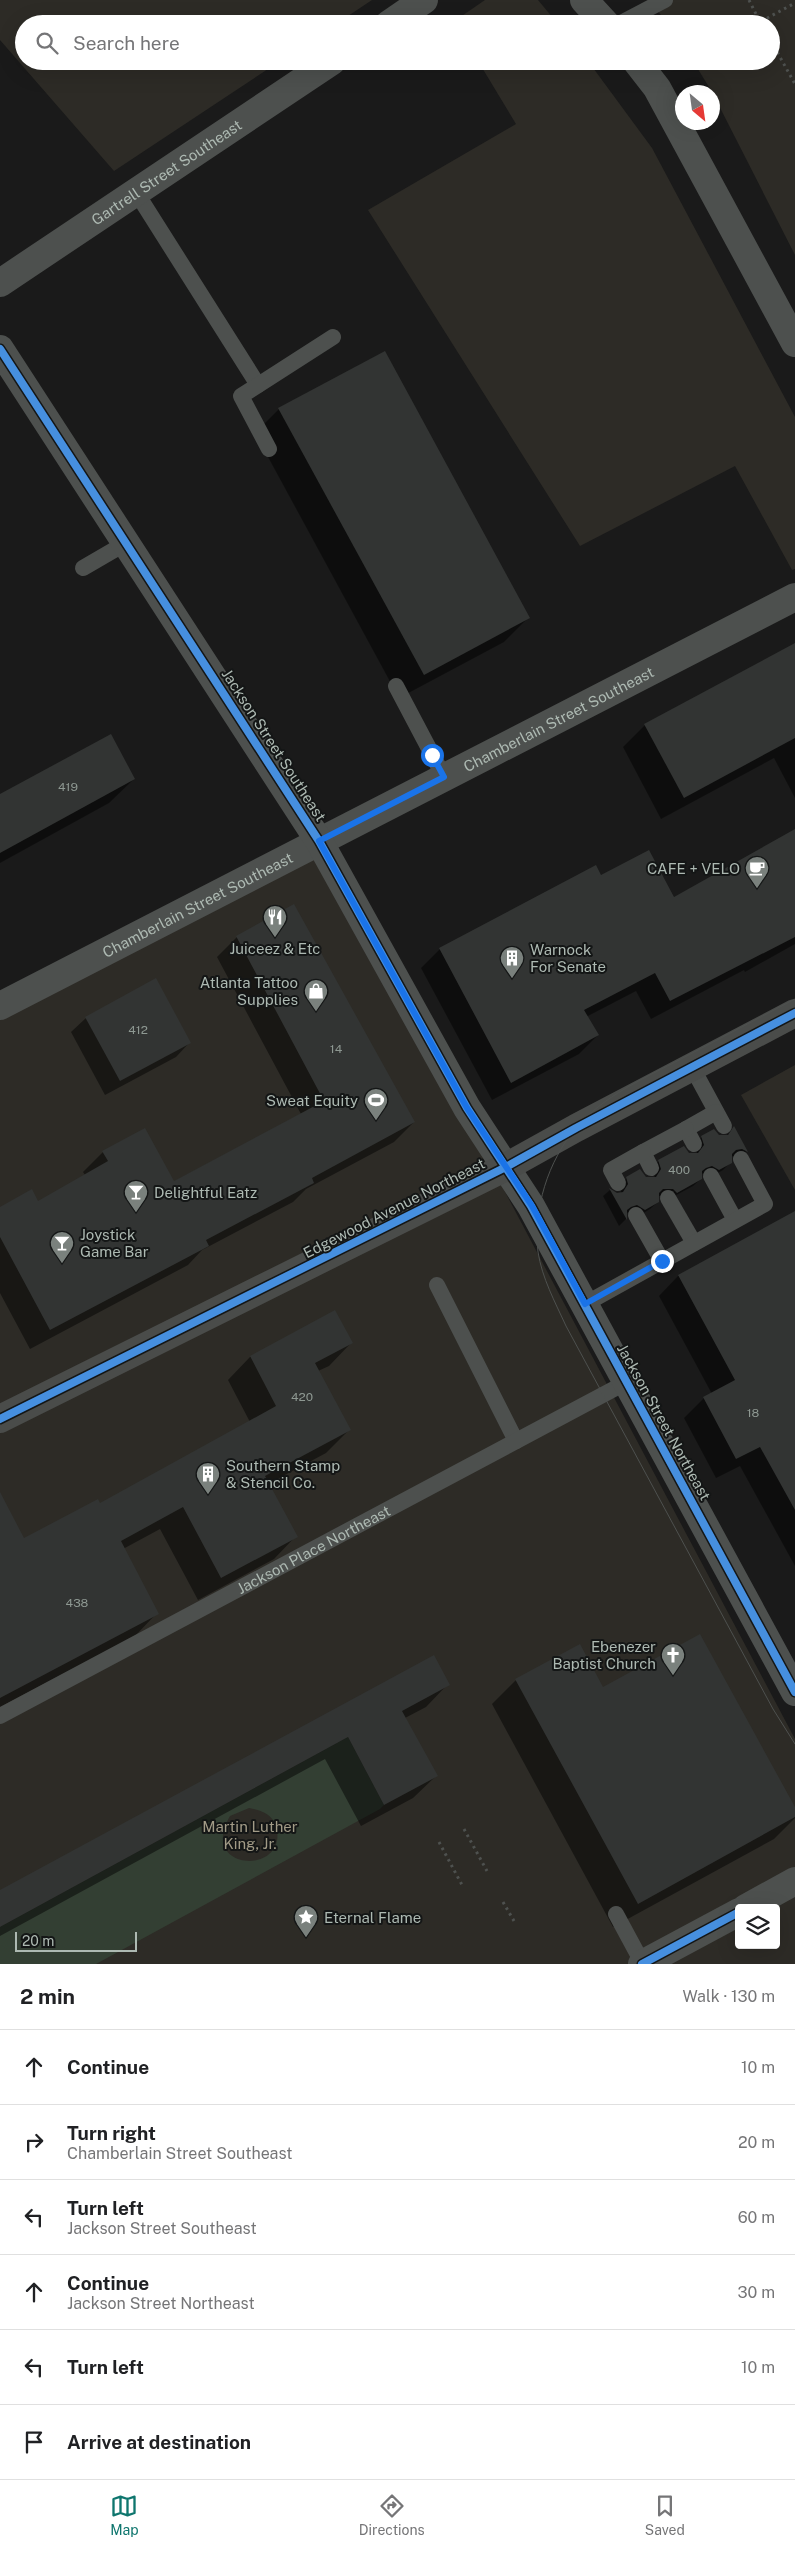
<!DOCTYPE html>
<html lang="en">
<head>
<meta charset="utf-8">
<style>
	body { margin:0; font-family:"Public Sans",sans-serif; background:#f2f2f2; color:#202124 }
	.controls { position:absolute; right:15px; bottom:15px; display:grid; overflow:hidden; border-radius:5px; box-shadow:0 5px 20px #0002 }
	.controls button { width:45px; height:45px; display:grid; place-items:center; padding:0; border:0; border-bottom:1px solid #e0e0e0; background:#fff; color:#202124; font:25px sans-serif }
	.compass { position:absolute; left:675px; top:85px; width:45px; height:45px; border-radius:50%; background:#fff; box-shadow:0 5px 20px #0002; rotate:151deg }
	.scale { position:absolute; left:15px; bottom:12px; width:122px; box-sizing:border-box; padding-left:5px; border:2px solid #adb9b2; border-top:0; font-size:14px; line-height:18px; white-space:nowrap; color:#adb9b2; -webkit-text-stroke:4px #141616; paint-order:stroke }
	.stop { position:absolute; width:15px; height:15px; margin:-11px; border:4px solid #1a73e8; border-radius:50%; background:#fff }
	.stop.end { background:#1a73e8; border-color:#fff; box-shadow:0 1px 5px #0008 }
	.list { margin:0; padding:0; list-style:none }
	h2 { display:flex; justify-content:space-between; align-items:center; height:65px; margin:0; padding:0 20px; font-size:21px }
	h2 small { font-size:16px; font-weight:400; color:#757577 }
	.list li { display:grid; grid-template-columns:32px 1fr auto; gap:15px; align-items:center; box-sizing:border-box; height:75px; padding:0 20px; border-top:1px solid #e0e0e0 }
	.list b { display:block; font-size:19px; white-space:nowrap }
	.list p { margin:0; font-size:16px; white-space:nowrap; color:#757577 }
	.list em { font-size:16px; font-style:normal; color:#757577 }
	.icon { flex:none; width:28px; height:28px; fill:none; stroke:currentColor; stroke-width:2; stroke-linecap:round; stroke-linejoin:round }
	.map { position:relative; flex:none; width:795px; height:1964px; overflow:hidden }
	.search { position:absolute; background:#fff; box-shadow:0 5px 20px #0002; left:15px; right:15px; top:15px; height:55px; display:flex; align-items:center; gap:12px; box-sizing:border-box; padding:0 18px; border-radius:28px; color:#757577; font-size:19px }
	.sheet { height:515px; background:#fff }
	nav { display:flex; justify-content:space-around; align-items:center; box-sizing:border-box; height:70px; border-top:1px solid #e0e0e0; background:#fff; font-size:14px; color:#757577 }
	nav a { display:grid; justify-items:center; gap:2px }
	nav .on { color:#0f766e }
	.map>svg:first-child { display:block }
	.green { fill:#2d2b26; fill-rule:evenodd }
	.water { fill:#333f33; fill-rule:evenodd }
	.shadow { fill:#0007 }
	.building { fill:#323433 }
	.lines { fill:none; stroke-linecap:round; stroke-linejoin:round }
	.path { stroke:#4e514f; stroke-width:3; stroke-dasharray:2.5 4; stroke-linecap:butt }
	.service { stroke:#4d504e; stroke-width:16 }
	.minor { stroke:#4d504e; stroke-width:28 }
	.tertiary { stroke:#4d504e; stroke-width:28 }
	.secondary { stroke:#4a4c4a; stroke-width:28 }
	.tram { stroke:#4e514f; stroke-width:1 }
	.cycleway-casing { stroke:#141616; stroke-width:11 }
	.cycleway { stroke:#468fdf; stroke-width:8 }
	.route { stroke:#1a73e8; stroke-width:6 }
	.labels { text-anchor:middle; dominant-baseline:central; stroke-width:4; stroke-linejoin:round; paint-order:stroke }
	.number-label { font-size:12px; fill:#8e9892 }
	.street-label { font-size:15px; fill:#adb9b2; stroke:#141616 }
	.poi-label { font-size:15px; fill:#adb9b2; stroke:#141616; text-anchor:start }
	.park-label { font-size:15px; fill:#a29b87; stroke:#141616 }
</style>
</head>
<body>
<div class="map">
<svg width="795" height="1964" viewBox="0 0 795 1964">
	<rect width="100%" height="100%" fill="#1a1a1a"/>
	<g class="green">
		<polygon points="0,0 372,0 336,24 24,24 24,61 280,61 114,171 0,40"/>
		<polygon points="485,0 538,0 558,24 455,24 453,22"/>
		<polygon points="649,0 795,0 795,255 712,92 693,61 771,61 771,24 668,24"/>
		<polygon points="478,61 588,61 652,148 795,417 795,569 792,570 735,466 580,546 368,210 516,124"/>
		<path d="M319,841L795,1739V1964H0V1009ZM739,1908H776V1945H739Z"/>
		<polygon points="795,1065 795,1190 741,1095"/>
	</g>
	<path class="water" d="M348,1737L384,1805L380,1809L96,1964H0V1927ZM249,1808C261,1810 272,1814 276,1826C290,1876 197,1872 230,1816Z"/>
	<g class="shadow">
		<polygon points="279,409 528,618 504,642 399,698 255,433"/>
		<polygon points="795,644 795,798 774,758 661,819 623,747 645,725"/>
		<polygon points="134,779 109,803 0,863 0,796"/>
		<polygon points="795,830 795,944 745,972 744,970 651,1019 636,991 586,1017 598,1035 579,1054 492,1100 421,968 440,949 601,877 673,898"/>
		<polygon points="237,937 414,1122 394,1142 306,1189 293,1202 202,1250 188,1265 30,1349 0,1293 0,1209 37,1203 85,1175 83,1172 103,1152 173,1182 301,1114 217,957"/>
		<polygon points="86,1018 190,1042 176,1057 105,1095 71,1032"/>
		<polygon points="734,1128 746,1152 740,1158 731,1156 731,1162 723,1170 711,1177 701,1173 701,1179 693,1186 669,1199 665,1196 658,1196 658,1202 650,1209 637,1217 626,1212 626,1219 619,1226 603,1196 610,1190 617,1194 621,1193 620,1185 627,1178 655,1178 652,1168 659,1161 697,1153 695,1145 702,1137 726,1136"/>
		<polygon points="794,1213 795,1215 795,1566 740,1466 716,1478 684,1418 704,1398 712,1394 659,1296 678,1276"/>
		<polygon points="335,1312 351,1343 329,1366 318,1371 349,1430 326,1453 268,1484 296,1536 274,1559 198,1600 160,1529 123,1549 157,1613 135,1636 0,1707 0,1552 100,1505 250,1422 228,1380 250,1357"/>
		<polygon points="516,1680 602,1689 795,1810 795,1818 774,1839 613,1927 492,1704"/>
		<polygon points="448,1684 426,1707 405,1718 436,1776 413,1798 361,1826 325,1759 0,1936 0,1891"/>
	</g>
	<g class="building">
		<polygon points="385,351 530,618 424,675 278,408"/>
		<polygon points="795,643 795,738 684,798 644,724"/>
		<polygon points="111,734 135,779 0,853 0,794"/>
		<polygon points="795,829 795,937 670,1001 655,973 584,1010 599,1035 511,1083 439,948 596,865 601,875 649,850 674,897"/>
		<polygon points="294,904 415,1122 312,1178 314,1183 206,1240 209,1246 50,1330 0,1237 0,1207 32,1189 38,1201 108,1161 102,1151 145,1128 174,1181 324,1101 236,936"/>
		<polygon points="156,978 191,1043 120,1081 85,1017"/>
		<polygon points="734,1126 748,1152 742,1149 736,1150 732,1154 732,1163 719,1170 712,1166 706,1168 702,1171 702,1179 677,1193 673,1189 663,1189 659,1193 659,1202 645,1210 637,1205 631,1207 627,1210 627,1220 609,1188 617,1193 623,1192 628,1184 626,1177 640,1169 646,1177 656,1177 661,1169 658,1160 684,1146 689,1153 698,1153 704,1145 701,1136 714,1129 719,1135 728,1135"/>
		<polygon points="795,1211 795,1510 760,1447 736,1459 703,1397 735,1380 678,1275"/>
		<polygon points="335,1310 353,1343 315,1363 351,1430 265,1476 298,1537 221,1578 183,1507 121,1541 159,1614 0,1698 0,1492 24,1538 98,1499 100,1503 276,1406 250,1356"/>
		<polygon points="700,1634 795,1807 795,1817 638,1904 515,1679 580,1644 603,1687"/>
		<polygon points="434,1655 450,1685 402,1711 438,1776 384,1805 348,1737 0,1927 0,1890"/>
	</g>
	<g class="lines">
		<g class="path">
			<polyline points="749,0 760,22 795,3"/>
			<polyline points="771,41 795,84"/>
			<polyline points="690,67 700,61"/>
			<polyline points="464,1829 487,1871"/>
			<polyline points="439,1842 462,1885"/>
			<polyline points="503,1902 514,1921"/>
		</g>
		<g class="service">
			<polyline points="619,24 665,0"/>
			<polyline points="136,192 258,385"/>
			<polyline points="269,449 241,396 333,337"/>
			<polyline points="83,568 126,543"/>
			<polyline points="396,686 444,777"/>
			<polyline points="692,1067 724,1126"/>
			<polyline points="694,1144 686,1129 716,1112"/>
			<polyline points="651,1168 643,1152 686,1129"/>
			<polyline points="711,1176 735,1220"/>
			<polyline points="618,1183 611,1170 643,1152"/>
			<polyline points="668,1198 694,1243"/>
			<polyline points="636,1215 662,1261"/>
			<polyline points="437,1285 516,1441"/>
			<polyline points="585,1304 765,1204 741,1159"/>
			<path id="s1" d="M0,1716L627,1382"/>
			<polyline points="616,1914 643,1964"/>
		</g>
		<g class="minor">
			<polyline points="584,0 606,24"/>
			<polyline points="389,24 424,0"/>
			<polyline points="636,61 657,88 795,343"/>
			<path id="s2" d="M0,283L332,61"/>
			<path id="s3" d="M0,1006L795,597"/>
		</g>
		<g class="tertiary">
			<polyline points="0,349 319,841 467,1108 531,1206 795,1692"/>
			<polyline points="746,1908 795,1881"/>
			<polyline points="642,1964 739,1912"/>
		</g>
		<polyline class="secondary" points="0,1419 506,1167 576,1128 795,1013"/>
		<path class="tram" d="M795,999C757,1019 719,1039 681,1059C645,1078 603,1096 576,1128C548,1161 533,1209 538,1252C542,1278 555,1302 566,1326L773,1709L795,1744"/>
		<g class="cycleway-casing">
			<g id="cycleway">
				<polyline points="0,349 319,841 467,1108 531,1206 795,1692"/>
				<polyline points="0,1419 506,1167 576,1128 795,1013"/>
				<polyline points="642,1964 739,1912"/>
			</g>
		</g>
		<use href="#cycleway" class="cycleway"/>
	</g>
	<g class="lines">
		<polyline class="route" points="432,755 444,777 319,841 467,1108 532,1206 585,1304 662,1261"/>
	</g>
	<defs>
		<g id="cafe-pin" transform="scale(1.25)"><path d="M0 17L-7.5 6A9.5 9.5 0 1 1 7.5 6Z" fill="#7a817d" stroke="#141616"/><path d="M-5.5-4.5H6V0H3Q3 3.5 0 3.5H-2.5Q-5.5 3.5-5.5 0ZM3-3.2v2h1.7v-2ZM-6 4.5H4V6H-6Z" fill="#fff"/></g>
		<g id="restaurant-pin" transform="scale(1.25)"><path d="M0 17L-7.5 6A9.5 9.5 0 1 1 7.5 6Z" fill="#7a817d" stroke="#141616"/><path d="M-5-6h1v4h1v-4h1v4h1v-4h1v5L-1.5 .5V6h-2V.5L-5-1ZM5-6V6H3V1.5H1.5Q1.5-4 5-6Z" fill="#fff"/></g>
		<g id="building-pin" transform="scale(1.25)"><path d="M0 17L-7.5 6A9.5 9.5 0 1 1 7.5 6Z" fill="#7a817d" stroke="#141616"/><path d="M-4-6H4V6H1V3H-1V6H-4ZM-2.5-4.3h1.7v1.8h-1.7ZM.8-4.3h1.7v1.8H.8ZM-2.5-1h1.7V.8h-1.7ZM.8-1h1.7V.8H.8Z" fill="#fff"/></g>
		<g id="shop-pin" transform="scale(1.25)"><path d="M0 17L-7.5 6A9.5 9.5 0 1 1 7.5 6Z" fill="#7a817d" stroke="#141616"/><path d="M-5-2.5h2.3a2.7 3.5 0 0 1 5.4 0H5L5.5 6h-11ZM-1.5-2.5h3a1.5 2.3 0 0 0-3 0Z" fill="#fff"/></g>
		<g id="stadium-pin" transform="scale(1.25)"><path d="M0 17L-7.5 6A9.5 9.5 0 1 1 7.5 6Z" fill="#7a817d" stroke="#141616"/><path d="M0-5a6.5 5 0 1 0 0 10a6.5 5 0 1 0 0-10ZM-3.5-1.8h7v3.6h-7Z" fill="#fff"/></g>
		<g id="bar-pin" transform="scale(1.25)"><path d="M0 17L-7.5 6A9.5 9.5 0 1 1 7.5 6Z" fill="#7a817d" stroke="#141616"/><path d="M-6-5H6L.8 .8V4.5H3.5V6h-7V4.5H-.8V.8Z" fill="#fff"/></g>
		<g id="church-pin" transform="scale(1.25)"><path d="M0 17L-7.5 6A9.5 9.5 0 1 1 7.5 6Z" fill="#7a817d" stroke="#141616"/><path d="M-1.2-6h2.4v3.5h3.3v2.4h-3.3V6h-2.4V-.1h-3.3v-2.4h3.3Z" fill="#fff"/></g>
		<g id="sight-pin" transform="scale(1.25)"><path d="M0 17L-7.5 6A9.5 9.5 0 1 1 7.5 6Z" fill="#7a817d" stroke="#141616"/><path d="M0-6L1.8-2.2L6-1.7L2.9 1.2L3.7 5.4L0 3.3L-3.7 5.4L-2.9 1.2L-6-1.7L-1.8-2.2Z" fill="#fff"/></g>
	</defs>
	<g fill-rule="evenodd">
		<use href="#cafe-pin" x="757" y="868"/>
		<use href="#restaurant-pin" x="275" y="917"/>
		<use href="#building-pin" x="512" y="958"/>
		<use href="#shop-pin" x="316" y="991"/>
		<use href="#stadium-pin" x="376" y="1100"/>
		<use href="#bar-pin" x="136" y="1192"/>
		<use href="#bar-pin" x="62" y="1243"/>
		<use href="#building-pin" x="208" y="1474"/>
		<use href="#church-pin" x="673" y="1655"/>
		<use href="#sight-pin" x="306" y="1917"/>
	</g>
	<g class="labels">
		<g class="number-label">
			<text x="68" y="787">419</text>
			<text x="138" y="1030">412</text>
			<text x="336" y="1049">14</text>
			<text x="679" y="1170">400</text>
			<text x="302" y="1397">420</text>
			<text x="753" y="1413">18</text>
			<text x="77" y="1603">438</text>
		</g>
		<g class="street-label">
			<text stroke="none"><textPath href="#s2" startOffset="200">Gartrell Street Southeast</textPath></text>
			<text stroke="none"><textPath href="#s3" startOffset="628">Chamberlain Street Southeast</textPath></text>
			<text transform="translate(274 745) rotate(57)">Jackson Street Southeast</text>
			<text stroke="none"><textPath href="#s3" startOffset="222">Chamberlain Street Southeast</textPath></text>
			<text transform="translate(394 1208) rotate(-27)">Edgewood Avenue Northeast</text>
			<text transform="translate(664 1422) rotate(61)">Jackson Street Northeast</text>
			<text stroke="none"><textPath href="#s1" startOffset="355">Jackson Place Northeast</textPath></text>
		</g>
		<g class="poi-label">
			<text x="740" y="868" text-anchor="end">CAFE + VELO</text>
			<text x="275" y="948" text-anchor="middle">Juiceez &amp; Etc</text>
			<text x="530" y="949">Warnock<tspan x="530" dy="17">For Senate</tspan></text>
			<text x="298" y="982" text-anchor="end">Atlanta Tattoo<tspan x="298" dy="17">Supplies</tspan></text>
			<text x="358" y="1100" text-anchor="end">Sweat Equity</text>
			<text x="154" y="1192">Delightful Eatz</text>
			<text x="80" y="1234">Joystick<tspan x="80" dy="17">Game Bar</tspan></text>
			<text x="226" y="1465">Southern Stamp<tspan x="226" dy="17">&amp; Stencil Co.</tspan></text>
			<text x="656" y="1646" text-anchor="end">Ebenezer<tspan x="656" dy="17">Baptist Church</tspan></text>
			<text x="324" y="1917">Eternal Flame</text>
		</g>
		<g class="park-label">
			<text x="250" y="1826">Martin Luther<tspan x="250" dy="17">King, Jr.</tspan></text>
		</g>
	</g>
</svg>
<div class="controls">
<button><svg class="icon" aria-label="layers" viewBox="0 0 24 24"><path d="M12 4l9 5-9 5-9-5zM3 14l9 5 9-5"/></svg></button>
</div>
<svg class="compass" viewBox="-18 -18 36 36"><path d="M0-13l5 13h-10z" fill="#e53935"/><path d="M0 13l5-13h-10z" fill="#757577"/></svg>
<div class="scale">20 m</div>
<div class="stop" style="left:432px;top:755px"></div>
<div class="stop end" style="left:662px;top:1261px"></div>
<div class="search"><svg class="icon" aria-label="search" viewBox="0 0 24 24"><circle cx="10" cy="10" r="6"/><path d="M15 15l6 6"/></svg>Search here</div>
</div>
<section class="sheet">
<h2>2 min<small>Walk · 130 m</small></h2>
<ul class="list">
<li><svg class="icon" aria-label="ahead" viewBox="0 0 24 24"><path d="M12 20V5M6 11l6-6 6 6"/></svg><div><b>Continue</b></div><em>10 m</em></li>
<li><svg class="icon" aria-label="right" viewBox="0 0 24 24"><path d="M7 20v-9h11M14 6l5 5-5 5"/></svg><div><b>Turn right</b><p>Chamberlain Street Southeast</p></div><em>20 m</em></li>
<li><svg class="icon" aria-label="left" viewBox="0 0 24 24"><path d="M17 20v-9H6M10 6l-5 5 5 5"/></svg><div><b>Turn left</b><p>Jackson Street Southeast</p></div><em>60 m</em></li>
<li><svg class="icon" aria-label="ahead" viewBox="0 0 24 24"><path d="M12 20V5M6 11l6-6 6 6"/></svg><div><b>Continue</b><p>Jackson Street Northeast</p></div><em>30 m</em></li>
<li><svg class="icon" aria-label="left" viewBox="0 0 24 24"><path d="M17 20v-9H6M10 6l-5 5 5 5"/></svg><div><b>Turn left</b></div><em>10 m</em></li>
<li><svg class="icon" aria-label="arrive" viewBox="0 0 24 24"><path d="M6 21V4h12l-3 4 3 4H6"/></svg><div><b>Arrive at destination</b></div></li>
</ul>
</section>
<nav>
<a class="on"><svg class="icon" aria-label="map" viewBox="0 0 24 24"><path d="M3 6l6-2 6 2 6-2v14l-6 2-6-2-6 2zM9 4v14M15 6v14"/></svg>Map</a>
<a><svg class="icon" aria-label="directions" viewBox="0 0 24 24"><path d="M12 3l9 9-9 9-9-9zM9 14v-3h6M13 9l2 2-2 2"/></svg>Directions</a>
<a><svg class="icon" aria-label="saved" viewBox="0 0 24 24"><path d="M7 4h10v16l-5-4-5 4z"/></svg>Saved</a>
</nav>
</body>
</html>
